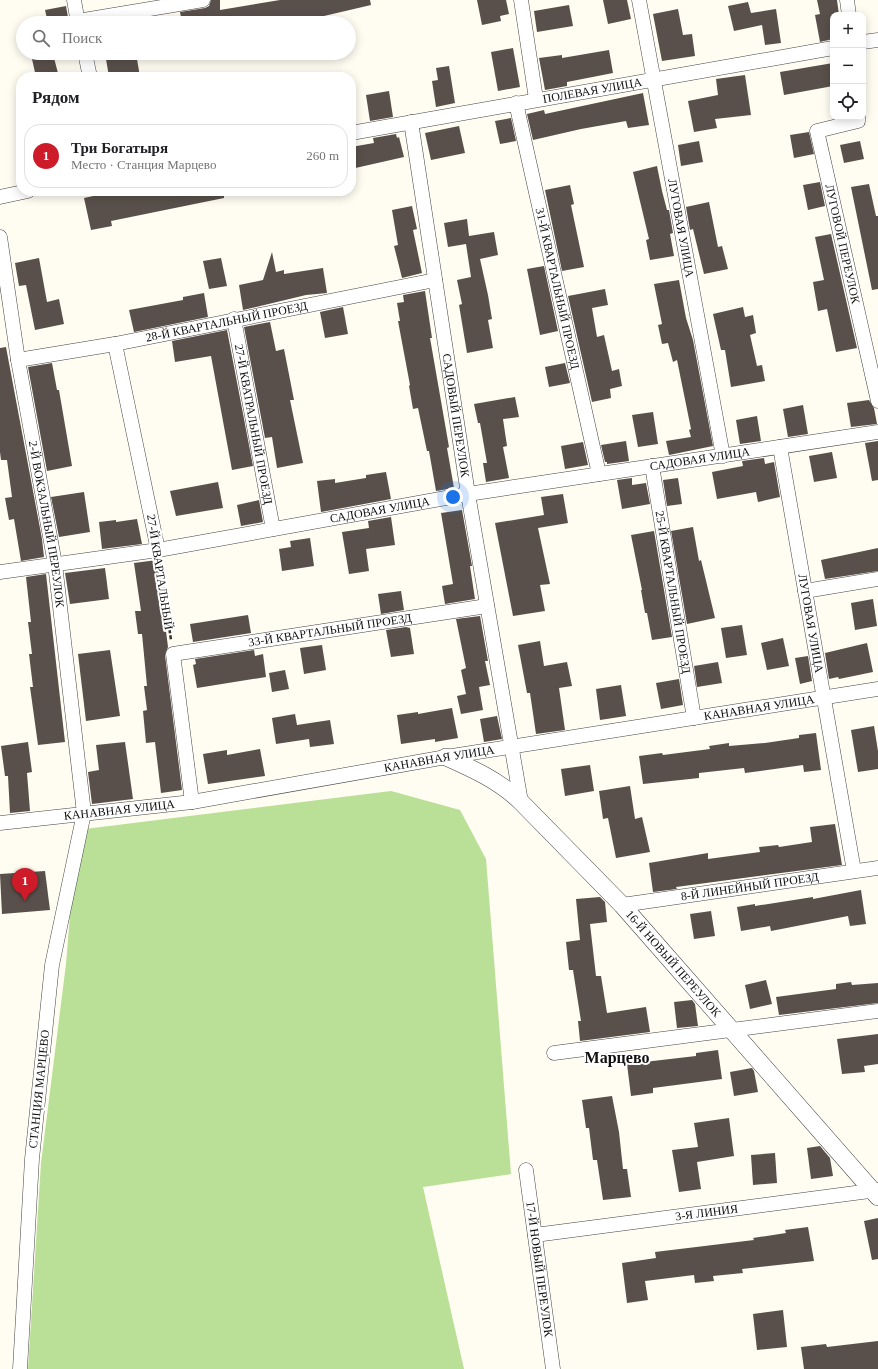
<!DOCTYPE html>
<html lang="ru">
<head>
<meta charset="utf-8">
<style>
	body { margin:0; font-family:Georgia,serif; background:#f6f6f6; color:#202124 }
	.controls { position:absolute; right:12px; top:12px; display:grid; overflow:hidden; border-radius:8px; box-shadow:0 2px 10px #0003 }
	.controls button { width:36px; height:36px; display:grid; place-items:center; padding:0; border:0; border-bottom:1px solid #e0e0e0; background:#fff; color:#202124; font:20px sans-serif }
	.you { position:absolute; left:453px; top:497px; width:14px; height:14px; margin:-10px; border:3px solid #fff; border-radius:50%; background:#1a73e8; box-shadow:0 0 0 6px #1a73e833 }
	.badge { display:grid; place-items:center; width:26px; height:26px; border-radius:50%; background:#cd1b29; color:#fff; font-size:13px; font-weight:700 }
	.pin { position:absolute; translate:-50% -33px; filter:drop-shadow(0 1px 2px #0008) }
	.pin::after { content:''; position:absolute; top:21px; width:14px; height:12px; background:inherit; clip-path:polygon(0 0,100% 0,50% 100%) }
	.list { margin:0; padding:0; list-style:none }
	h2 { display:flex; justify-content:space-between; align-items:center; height:52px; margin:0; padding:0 16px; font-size:17px }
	h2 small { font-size:13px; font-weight:400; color:#757577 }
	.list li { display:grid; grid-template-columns:26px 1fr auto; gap:12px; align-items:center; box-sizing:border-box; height:64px; margin:0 8px 8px; padding:0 8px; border:1px solid #e0e0e0; border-radius:16px }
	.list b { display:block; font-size:15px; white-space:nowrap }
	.list p { margin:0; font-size:13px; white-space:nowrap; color:#757577 }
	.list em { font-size:13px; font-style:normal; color:#757577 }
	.icon { flex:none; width:22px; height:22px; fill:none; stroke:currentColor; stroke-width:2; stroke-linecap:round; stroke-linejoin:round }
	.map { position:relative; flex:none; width:878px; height:1369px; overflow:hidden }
	.search { position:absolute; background:#fff; box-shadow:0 2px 10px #0003; left:16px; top:16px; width:340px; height:44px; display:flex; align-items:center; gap:10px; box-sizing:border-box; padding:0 14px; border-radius:22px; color:#757577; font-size:15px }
	.panel { position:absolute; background:#fff; box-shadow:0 2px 10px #0003; left:16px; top:72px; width:340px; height:124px; border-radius:16px }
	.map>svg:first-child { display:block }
	.forest { fill:#b9e096 }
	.building { fill:#59504b }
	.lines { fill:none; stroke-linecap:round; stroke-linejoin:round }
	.minor-casing { stroke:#434343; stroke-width:15 }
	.tertiary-casing { stroke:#434343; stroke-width:18 }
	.path { stroke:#323232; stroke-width:2.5; stroke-dasharray:4 2; stroke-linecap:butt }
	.minor { stroke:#fff; stroke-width:14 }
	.tertiary { stroke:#fff; stroke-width:17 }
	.labels { text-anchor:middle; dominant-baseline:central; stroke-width:4; stroke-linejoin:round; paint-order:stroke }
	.street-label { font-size:12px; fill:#101010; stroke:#fff }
	.district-label { font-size:16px; font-weight:bold; fill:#101010; stroke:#fff }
</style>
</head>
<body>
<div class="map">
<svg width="878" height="1369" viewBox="0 0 878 1369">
	<rect width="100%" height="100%" fill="#fffcf2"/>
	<polygon class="forest" points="391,791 460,810 486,859 511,1174 423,1187 464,1369 28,1369 41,1163 66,964 77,830"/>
	<g class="building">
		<polygon points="211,0 220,0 220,10 280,0 370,0 371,5 294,23 182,23 180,12 205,8 209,6"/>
		<polygon points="477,0 506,0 509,14 500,16 501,21 482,25"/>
		<polygon points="603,0 627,0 631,19 608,24"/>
		<polygon points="817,0 837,0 839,15 833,15 833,39 820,42 815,15 820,14"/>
		<polygon points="748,2 751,13 776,9 781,43 765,45 762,25 734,31 728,6"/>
		<polygon points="569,5 573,26 537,32 534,11"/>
		<polygon points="66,6 69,23 48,23 45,10"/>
		<polygon points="678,9 683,35 692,34 695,56 662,61 653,14"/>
		<polygon points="513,48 520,87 498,91 491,52"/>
		<polygon points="609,50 613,73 567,82 567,86 545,90 539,58 562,55 562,58"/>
		<polygon points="105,53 136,53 140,77 109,77"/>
		<polygon points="53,54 59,77 36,77 32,59"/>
		<polygon points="833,63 833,86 784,95 780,72"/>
		<polygon points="449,66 455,103 436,107 432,81 438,80 436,68"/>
		<polygon points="745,75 751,115 715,119 717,128 694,132 688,101 718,95 716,79"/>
		<polygon points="389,91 393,117 370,121 366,95"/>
		<polygon points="643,93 649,125 628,128 626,121 581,129 533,140 527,114 544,110 545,114"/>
		<polygon points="511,118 516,141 500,144 495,121"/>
		<polygon points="459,126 465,153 431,160 425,133"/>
		<polygon points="809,132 814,154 794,158 790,135"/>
		<polygon points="396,134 397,138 399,137 404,157 351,169 351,147 374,143 373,138"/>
		<polygon points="699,141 703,162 681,166 678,145"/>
		<polygon points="860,141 864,159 844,163 840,145"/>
		<polygon points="657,166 662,191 667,210 669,210 673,233 670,234 674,256 650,260 646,240 649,239 633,172"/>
		<polygon points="820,182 825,206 808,210 803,185"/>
		<polygon points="869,184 876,216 878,216 878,289 872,290 851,187"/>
		<polygon points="570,185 574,204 571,205 584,267 562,271 545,190"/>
		<polygon points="117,191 224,191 224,198 111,221 112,226 91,230 84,198"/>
		<polygon points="709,202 718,247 722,246 728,269 704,274 693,229 690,230 686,207"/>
		<polygon points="412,206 417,229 413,230 422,273 402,278 394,246 398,245 392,210"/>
		<polygon points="467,219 469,236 494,232 498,255 480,259 488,295 492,319 488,320 493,348 467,353 459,305 462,304 457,280 471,277 466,244 448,247 444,223"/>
		<polygon points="831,234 857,348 836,352 827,309 818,311 813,282 824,280 815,237"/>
		<polygon points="272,252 276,272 284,270 284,274 323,268 327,293 306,295 243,310 239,285 263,280"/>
		<polygon points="39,258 47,302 59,299 64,324 35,330 26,285 19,286 15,263"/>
		<polygon points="221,258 227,286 209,289 203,261"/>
		<polygon points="544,266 558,331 540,335 527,269"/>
		<polygon points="679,280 686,318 693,340 713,446 669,455 666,441 691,437 689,430 691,429 677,360 673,362 668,343 662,344 658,325 662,324 654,284"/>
		<polygon points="605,289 608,305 592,308 597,337 604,335 612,371 619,369 622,386 610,389 611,398 592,402 568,296"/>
		<polygon points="425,291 432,338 430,338 449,447 447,448 454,488 436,491 429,451 427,451 418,408 413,409 409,386 410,385 398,321 400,321 397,303 404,302 403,295"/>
		<polygon points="204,293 208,317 134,332 129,310 183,300 183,297"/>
		<polygon points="343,307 348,334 325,338 320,312"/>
		<polygon points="743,307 745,317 753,315 756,333 750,335 757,366 762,365 765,381 731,387 725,350 721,350 713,314"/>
		<polygon points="270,322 276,351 284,349 294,400 290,400 303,463 277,468 272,437 265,438 244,327"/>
		<polygon points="227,330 253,466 232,470 211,356 175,362 172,341"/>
		<polygon points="6,347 42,539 44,557 21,561 14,519 9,520 5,498 12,497 7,460 1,460 0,452 0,348"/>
		<polygon points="52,363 57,390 59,390 72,466 47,471 28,367"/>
		<polygon points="565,363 570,383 549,387 545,367"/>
		<polygon points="515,397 519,417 503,419 507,446 503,447 509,478 486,482 483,463 487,463 480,423 478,423 474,404"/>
		<polygon points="869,400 874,408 877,424 851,427 847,403"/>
		<polygon points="803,405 808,434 788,437 783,409"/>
		<polygon points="653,412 658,444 638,447 632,415"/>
		<polygon points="757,416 761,441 740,444 736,420"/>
		<polygon points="626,441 629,461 607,464 607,462 605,462 601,445"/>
		<polygon points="878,441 878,480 872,481 865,443"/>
		<polygon points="583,442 588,465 565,469 561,446"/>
		<polygon points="832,452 837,478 814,482 809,456"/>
		<polygon points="764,458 765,464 774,462 780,497 758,502 756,492 717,499 712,472 743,466 742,461"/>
		<polygon points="386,472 391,499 321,512 317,481 335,479 335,483 366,478 366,475"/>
		<polygon points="632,478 632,485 646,483 650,504 622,509 617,480"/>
		<polygon points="678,478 682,504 667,506 663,480"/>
		<polygon points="218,482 223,508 176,516 170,491"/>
		<polygon points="84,492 90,532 59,537 51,497"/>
		<polygon points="563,494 568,523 538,528 550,584 540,585 545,611 513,616 495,523 544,515 541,497"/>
		<polygon points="259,500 263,522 241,526 237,505"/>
		<polygon points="462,510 472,566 470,566 475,599 445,604 442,586 453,584 441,513"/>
		<polygon points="391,517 395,545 366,549 369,571 349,574 342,532 369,528 368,521"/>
		<polygon points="137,519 142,544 102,549 99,522 116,520 116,522"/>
		<polygon points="693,527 699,561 701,560 715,618 687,624 671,531"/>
		<polygon points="654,531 672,637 652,640 647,613 645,613 641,590 642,590 631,535"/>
		<polygon points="310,538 314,566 282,571 279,549 291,547 290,541"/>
		<polygon points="878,548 878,571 825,579 821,560"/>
		<polygon points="157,560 168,647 165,655 182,790 161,793 155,742 146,743 143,711 147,710 144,686 147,686 142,634 138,634 135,611 141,611 134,563"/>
		<polygon points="105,568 109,599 70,604 65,573"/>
		<polygon points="46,574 65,742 38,745 30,687 33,687 29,654 32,654 28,622 31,622 26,577"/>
		<polygon points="401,591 404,610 381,614 378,594"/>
		<polygon points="873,599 877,626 855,630 851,603"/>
		<polygon points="248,615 251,633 193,642 190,624"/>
		<polygon points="480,616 488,661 485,661 490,685 479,687 483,710 461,714 457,696 466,694 461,670 466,668 456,619"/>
		<polygon points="742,625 747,655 726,658 721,628"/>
		<polygon points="406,627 410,628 414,654 391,657 386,630"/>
		<polygon points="783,638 789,666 767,670 761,643"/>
		<polygon points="540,641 544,666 567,662 572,686 559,688 565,730 536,734 530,693 527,693 518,645"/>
		<polygon points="867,643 873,672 839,679 838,677 829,679 825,653"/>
		<polygon points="322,645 326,670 304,674 300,648"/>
		<polygon points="110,650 120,716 86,721 78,654"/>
		<polygon points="254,650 255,656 263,654 266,677 197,688 193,665 196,664 195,659"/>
		<polygon points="808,656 812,681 800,684 795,658"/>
		<polygon points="718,662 722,683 697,687 694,666"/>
		<polygon points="285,670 289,689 272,692 269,673"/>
		<polygon points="679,679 683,705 661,709 656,683"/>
		<polygon points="621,685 626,716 600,720 596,689"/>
		<polygon points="452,708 458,738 435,742 435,739 401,744 397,715 418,712 418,714"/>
		<polygon points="295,714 297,725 330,720 334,744 310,747 309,739 276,744 272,718"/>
		<polygon points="497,716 502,739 484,742 480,719"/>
		<polygon points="874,726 878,751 878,769 858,772 851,730"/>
		<polygon points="816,733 821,770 804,772 803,765 745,773 744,768 699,773 699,778 643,784 639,756 662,753 663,755 710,749 709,746 729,743 729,746 765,743 799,738 799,735"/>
		<polygon points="28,742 32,772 27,773 30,811 10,813 8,776 5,776 1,746"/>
		<polygon points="125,742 133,799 92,804 88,772 99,770 96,745"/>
		<polygon points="260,749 265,776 208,784 203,754 227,750 227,755"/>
		<polygon points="590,765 594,791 565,796 561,769"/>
		<polygon points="630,786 635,819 642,817 650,852 616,858 608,818 603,819 599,791"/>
		<polygon points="835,824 842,865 676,887 677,889 653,892 649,863 708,853 708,859 760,852 759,847 778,845 779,847 812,842 810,827"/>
		<polygon points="45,871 50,910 2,914 0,874"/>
		<polygon points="861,890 866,924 850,926 848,916 771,931 770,926 741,931 737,907 755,904 755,906 813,897 813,899"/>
		<polygon points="600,897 605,902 607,922 590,924 596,976 601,976 607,1013 646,1007 650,1032 580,1041 578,1021 581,1021 573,970 569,970 566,942 580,940 576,899"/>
		<polygon points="711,911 715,936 694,939 690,914"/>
		<polygon points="766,980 772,1004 750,1009 745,985"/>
		<polygon points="851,982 852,985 878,983 878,1003 779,1015 776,997 836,989 836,984"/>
		<polygon points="692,1000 695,1004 698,1026 677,1028 674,1002"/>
		<polygon points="878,1034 878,1064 864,1066 865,1072 842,1074 837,1039"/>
		<polygon points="718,1050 722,1079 653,1088 653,1093 631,1096 627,1064 696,1056 696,1053"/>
		<polygon points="752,1068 754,1071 758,1092 734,1096 730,1072"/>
		<polygon points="612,1096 619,1132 623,1169 627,1169 631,1197 603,1200 597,1160 593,1160 589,1128 586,1128 582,1100"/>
		<polygon points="729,1118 734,1156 697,1162 701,1189 679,1192 672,1150 698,1147 694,1123"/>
		<polygon points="820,1146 830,1158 833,1176 811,1179 807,1148"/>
		<polygon points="775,1153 777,1183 753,1185 751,1155"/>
		<polygon points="878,1218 878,1259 872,1260 864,1221"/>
		<polygon points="808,1227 814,1261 742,1269 743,1273 713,1276 714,1281 695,1283 694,1275 645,1281 648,1300 627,1303 622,1263 656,1258 655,1252 754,1240 753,1238 786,1233 785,1230"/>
		<polygon points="783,1310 787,1347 757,1350 753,1314"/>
		<polygon points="878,1341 878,1369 804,1369 801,1347 826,1344 827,1347"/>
	</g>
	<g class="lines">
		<g class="minor-casing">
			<g id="minor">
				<polyline points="74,0 78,23"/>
				<polyline points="521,0 536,99"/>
				<path id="s1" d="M639,0L723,456"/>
				<polyline points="847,0 849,15"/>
				<polyline points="78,21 203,0"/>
				<polyline points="863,42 878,40"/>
				<polyline points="85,53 90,77"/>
				<path id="s2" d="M516,103L599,474"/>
				<path id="s3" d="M858,117V121L817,131L878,401"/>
				<path id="s4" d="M411,122L468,494L521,802"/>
				<path id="s5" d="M351,133L833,48"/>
				<polyline points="0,197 28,191"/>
				<path id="s6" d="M0,237L18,360L55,564L84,813L52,965L32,1159L20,1369"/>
				<path id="s7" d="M234,319L273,529"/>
				<polyline points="115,344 158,550"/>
				<path id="s8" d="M18,360L115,344L435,280"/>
				<path id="s9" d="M780,447L854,871"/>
				<path id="s10" d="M652,466L694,718"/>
				<path id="s11" d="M0,572L158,550L468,494L878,432"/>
				<polyline points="805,591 878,579"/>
				<path id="s12" d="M192,802L173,654L487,606"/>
				<path id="s13" d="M0,823L192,802L446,757L878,689"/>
				<path id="s14" d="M622,905L878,868"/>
				<polyline points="554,1053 878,1011"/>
				<path id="s15" d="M526,1170L553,1369"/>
				<path id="s16" d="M535,1235L878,1190"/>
			</g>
		</g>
		<g class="tertiary-casing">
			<g id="tertiary">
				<path id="s17" d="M446,757C473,769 500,781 521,802L622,905L878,1197"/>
			</g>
		</g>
		<polyline class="path" points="160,564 171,640"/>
		<use href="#minor" class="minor"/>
		<use href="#tertiary" class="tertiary"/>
	</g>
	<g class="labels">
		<g class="street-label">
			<text stroke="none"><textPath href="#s5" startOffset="245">ПОЛЕВАЯ УЛИЦА</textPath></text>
			<text stroke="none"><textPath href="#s1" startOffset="232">ЛУГОВАЯ УЛИЦА</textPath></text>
			<text stroke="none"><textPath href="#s3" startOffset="162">ЛУГОВОЙ ПЕРЕУЛОК</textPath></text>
			<text stroke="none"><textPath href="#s2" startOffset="190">31-Й КВАРТАЛЬНЫЙ ПРОЕЗД</textPath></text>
			<text stroke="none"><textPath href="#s8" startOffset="212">28-Й КВАРТАЛЬНЫЙ ПРОЕЗД</textPath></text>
			<text stroke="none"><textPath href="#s4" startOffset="297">САДОВЫЙ ПЕРЕУЛОК</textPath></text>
			<text stroke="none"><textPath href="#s7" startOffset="107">27-Й КВАТРАЛЬНЫЙ ПРОЕЗД</textPath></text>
			<text stroke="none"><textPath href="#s11" startOffset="709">САДОВАЯ УЛИЦА</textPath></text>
			<text stroke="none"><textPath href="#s11" startOffset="385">САДОВАЯ УЛИЦА</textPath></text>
			<text stroke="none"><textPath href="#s6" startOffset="291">2-Й ВОКЗАЛЬНЫЙ ПЕРЕУЛОК</textPath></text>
			<text transform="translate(160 572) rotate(81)">27-Й КВАРТАЛЬНЫЙ</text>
			<text stroke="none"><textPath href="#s10" startOffset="128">25-Й КВАРТАЛЬНЫЙ ПРОЕЗД</textPath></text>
			<text stroke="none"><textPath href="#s9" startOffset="179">ЛУГОВАЯ УЛИЦА</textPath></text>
			<text stroke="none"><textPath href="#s12" startOffset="308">33-Й КВАРТАЛЬНЫЙ ПРОЕЗД</textPath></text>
			<text stroke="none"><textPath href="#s13" startOffset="768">КАНАВНАЯ УЛИЦА</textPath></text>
			<text stroke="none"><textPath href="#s13" startOffset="444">КАНАВНАЯ УЛИЦА</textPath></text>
			<text stroke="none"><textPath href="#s13" startOffset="120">КАНАВНАЯ УЛИЦА</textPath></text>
			<text stroke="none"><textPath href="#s14" startOffset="129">8-Й ЛИНЕЙНЫЙ ПРОЕЗД</textPath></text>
			<text stroke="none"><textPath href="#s17" startOffset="310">16-Й НОВЫЙ ПЕРЕУЛОК</textPath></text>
			<text transform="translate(39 1089) rotate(-84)">СТАНЦИЯ МАРЦЕВО</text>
			<text stroke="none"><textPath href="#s16" startOffset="173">3-Я ЛИНИЯ</textPath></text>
			<text stroke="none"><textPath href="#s15" startOffset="100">17-Й НОВЫЙ ПЕРЕУЛОК</textPath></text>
		</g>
		<g class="district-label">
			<text x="617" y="1057">Марцево</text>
		</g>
	</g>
</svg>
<div class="controls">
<button>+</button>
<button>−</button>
<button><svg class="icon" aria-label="locate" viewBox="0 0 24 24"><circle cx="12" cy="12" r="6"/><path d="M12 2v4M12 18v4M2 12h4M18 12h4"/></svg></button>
</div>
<div class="you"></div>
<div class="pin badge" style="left:25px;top:901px">1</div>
<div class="search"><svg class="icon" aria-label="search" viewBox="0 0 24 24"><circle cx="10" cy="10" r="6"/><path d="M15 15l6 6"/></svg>Поиск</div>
<section class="panel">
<h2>Рядом<small></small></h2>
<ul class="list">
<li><span class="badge">1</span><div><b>Три Богатыря</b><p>Место · Станция Марцево</p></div><em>260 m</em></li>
</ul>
</section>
</div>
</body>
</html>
